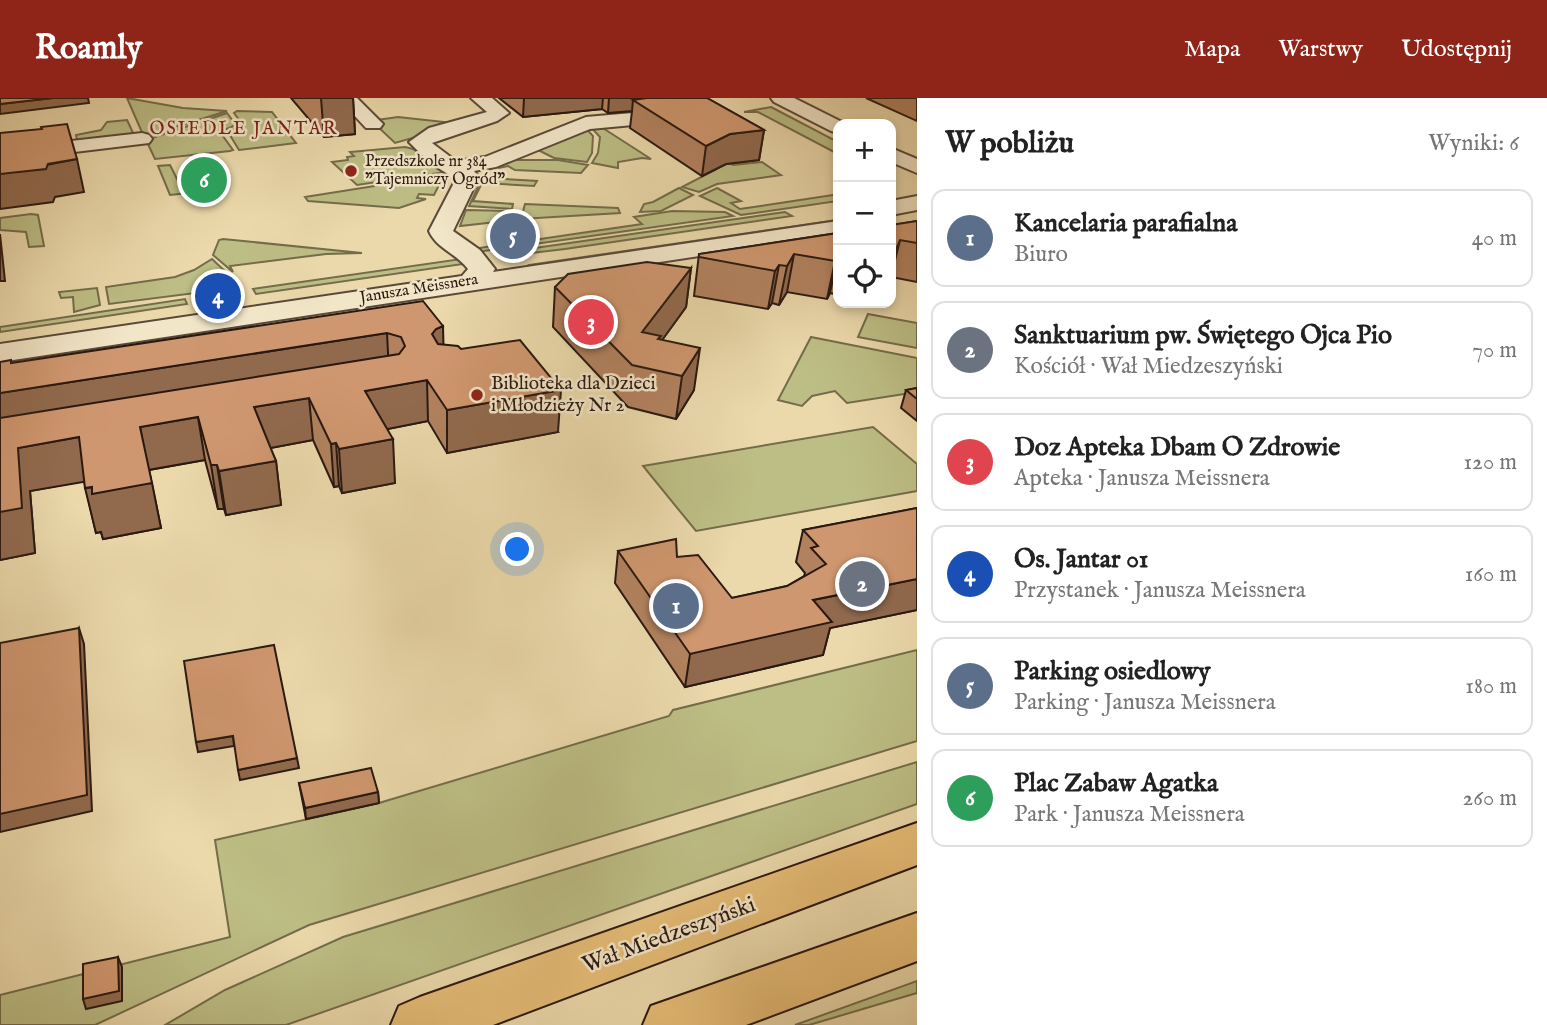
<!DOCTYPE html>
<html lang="pl">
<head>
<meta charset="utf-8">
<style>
	body { margin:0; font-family:"IM FELL English",serif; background:#f2f2f2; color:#222 }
	.controls { position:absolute; right:21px; top:21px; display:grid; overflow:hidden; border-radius:14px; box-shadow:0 4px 10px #0003 }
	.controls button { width:63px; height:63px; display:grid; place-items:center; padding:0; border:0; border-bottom:2px solid #e0e0e0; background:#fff; color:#222; font:35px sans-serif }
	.you { position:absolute; left:518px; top:452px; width:24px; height:24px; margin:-18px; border:5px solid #fff; border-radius:50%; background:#1a73e8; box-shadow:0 0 0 10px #1a73e833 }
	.badge { display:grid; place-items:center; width:46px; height:46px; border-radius:50%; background:#8f2418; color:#fff; font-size:23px; font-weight:700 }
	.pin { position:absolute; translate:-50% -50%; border:4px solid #fff; box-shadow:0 2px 7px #0006 }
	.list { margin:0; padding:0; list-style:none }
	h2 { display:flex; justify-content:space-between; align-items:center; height:91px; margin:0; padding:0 28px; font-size:30px }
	h2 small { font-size:23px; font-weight:400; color:#767676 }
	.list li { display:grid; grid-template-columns:46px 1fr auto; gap:21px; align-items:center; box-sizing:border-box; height:98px; margin:0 14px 14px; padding:0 14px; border:2px solid #e0e0e0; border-radius:14px }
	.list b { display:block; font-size:26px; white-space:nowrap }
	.list p { margin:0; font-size:23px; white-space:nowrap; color:#767676 }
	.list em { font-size:23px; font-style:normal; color:#767676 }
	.icon { flex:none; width:38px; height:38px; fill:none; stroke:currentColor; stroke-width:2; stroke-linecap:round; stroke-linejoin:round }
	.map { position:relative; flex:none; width:917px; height:927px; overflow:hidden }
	header { display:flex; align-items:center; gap:42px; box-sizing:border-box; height:98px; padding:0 35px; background:#8f2418; color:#fff }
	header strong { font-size:33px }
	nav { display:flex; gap:38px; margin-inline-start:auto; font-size:24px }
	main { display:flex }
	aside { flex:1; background:#fff }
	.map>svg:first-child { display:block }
	.green { fill:#bdbe85; stroke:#746c4b; stroke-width:2 }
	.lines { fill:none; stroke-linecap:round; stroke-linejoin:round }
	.minor-casing { stroke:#5a4938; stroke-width:4 }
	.major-casing { stroke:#2a1911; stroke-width:4 }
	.minor { fill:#f2e6c8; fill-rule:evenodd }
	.major { fill:#e6bc76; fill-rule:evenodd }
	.wall { fill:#b2825f; stroke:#2a1911; stroke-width:2 }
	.shaded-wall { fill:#916a4e; stroke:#2a1911; stroke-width:2 }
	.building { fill:#cf976f; stroke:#2a1911; stroke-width:2 }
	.poi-dot { fill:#8f2418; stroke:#f2e6c8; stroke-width:2.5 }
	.labels { text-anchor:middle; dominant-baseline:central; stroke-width:5; stroke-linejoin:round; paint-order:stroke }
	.far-poi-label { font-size:16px; fill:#2a1911; stroke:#f2e6c8; text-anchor:start }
	.far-street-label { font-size:16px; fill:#2a1911; stroke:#f2e6c8 }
	.far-neighbourhood-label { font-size:18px; letter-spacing:2px; fill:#7a1f14; stroke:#f2e6c8 }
	.poi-label { font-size:19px; fill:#2a1911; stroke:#f2e6c8; text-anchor:start }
	.near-street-label { font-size:23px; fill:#2a1911; stroke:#f2e6c8 }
</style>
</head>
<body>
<header>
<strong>Roamly</strong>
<nav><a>Mapa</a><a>Warstwy</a><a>Udostępnij</a></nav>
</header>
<main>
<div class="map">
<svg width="917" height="927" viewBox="0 0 917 927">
	<rect width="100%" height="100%" fill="#ebd9ab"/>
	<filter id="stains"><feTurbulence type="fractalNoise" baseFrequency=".00286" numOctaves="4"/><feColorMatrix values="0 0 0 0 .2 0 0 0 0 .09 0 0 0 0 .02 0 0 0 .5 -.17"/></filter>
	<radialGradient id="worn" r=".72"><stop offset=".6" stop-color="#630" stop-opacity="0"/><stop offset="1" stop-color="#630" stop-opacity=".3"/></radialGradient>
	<g class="green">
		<polygon points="127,0 183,10 227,13 144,39"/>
		<polygon points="771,9 838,44 838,56 758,14 744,14"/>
		<polygon points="237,13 272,14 296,45 239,52 228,34 243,27 234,15"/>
		<polygon points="227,15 236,27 220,34 233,52 230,53 155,61 146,42"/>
		<polygon points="398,19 462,26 395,45 375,26 377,22"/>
		<polygon points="127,22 135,39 78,46 76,37 101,32 107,24"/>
		<polygon points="595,25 651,61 642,60 618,64 618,70 592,65 598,55 600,39 588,26"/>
		<polygon points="584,28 593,38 592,55 587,64 554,60 532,49"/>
		<polygon points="405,49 413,51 446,74 357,87 332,64 348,62 347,59 354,58 350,54"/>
		<polygon points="725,61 733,67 762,64 781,77 717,86 699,94 682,89 715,72"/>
		<polygon points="499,62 558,62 588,67 581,75 515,72 508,68 499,70 493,66"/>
		<polygon points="170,67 178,83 212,80 218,92 170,97 158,68"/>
		<polygon points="444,77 434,97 419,96 417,100 426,101 399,110 308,103 305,99"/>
		<polygon points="490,80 537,83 534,88 482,85 473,103 513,106 512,111 469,108 481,82"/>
		<polygon points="679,90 693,97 661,113 640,114 644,106 653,104"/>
		<polygon points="717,90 741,103 731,105 740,111 833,97 838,97 838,103 741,117 700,98"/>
		<polygon points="525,106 618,110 620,115 521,121"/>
		<polygon points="466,112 516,113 515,122 460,128"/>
		<polygon points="672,113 725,114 733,118 477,154 472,151 642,126 634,119"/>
		<polygon points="785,114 792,118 565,151 523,156 514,153"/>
		<polygon points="31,116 38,117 44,148 29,149 26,134 0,132 0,120"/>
		<polygon points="838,122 838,124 533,172 529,167"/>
		<polygon points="223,141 362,155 326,156 230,168 233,174 213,157 219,142"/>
		<polygon points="212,161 227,175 235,190 109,206 106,189 175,179 194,172"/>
		<polygon points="461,161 463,166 256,196 253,191"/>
		<polygon points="97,190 100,207 74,214 73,199 61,200 59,194"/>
		<polygon points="185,201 187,206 0,234 0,229"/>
		<polygon points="868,216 917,225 917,250 858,239"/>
		<polygon points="811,239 917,260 917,294 847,305 835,293 812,298 802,308 778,302"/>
		<polygon points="873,329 917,366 917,393 696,433 643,368"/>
		<polygon points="917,552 917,643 309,827 95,927 0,927 0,897 230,839 215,742 379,705 669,618 673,612"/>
		<polygon points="917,664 917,706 286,927 165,927 225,892 343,839"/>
		<polygon points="917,883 917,895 809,927 795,927"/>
	</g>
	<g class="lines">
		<g class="minor-casing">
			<g id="minor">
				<polygon points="338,0 357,0 383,26 380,30 366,30"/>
				<path d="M471,0H492L509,15L497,23L432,45L456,63L485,59L586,19L644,14L654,20L644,26L590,31L496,69L474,73L479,79L453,133L480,152L495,171L493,174L838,123V137L0,264V246L462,178L468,171C457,156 436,150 429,133L456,81L430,65L409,44L429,30L487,14Z"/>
				<polygon points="771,0 794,0 846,26 838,26 838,35 831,33 774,4"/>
				<polygon points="142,35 149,37 152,41 149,45 0,63 0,51"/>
				<polygon points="891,50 917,61 917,75 891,64"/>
				<polygon points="917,98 917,112 891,117 891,103"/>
			</g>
		</g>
		<g class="major-casing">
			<g id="major">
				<polygon points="917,725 917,767 493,927 391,927 399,908 420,899"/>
				<polygon points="917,815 917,863 746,927 643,927 651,908"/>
			</g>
		</g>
		<use href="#minor" class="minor"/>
		<use href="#major" class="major"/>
	</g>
	<g class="wall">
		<polygon points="291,0 353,0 355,36 324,39"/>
		<polygon points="499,0 707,0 764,32 759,62 726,66 702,78 630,30 632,13 608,15 602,11 523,19"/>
		<polygon points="866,0 917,0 917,23"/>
		<polygon points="917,123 917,184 891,179 891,127"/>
		<polygon points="838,135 838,197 830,195 827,201 787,194 779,207 772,205 768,211 694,198 699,156"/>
		<polygon points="691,170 686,209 662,242 694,292 676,321 628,309 553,229 555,189"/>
		<polygon points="443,228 443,247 461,251 558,334 447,355 428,323 387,331 395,385 342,395 339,388 334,389 313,342 270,350 276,363 281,407 226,417 224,411 218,411 205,362 149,372 161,430 103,441 101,434 96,435 84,383 30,393 35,455 0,462 0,264 12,265"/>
		<polygon points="917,290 917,323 901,310 906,292"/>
		<polygon points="917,410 917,512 830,530 823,557 685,589 615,485 618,453 677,459 732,500 787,488 804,478 805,475 796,464 803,432"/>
		<polygon points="299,685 378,694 379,705 306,721"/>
	</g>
	<g class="shaded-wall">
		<polygon points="53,0 88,0 89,5 0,16 0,6"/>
		<polygon points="321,0 353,0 355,36 324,39"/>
		<polygon points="524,0 603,0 602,11 523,19"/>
		<polygon points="609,0 647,0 633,2 632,13 608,15"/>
		<polygon points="764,32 759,62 726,66 702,78 706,48 730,36"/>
		<polygon points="77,61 84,94 55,99 53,104 0,111 0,76"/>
		<polygon points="0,136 5,183 0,183"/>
		<polygon points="900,142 891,179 891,169 895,154"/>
		<polygon points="794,156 787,194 779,207 787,168"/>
		<polygon points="838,158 830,195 827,201 835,163"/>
		<polygon points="779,167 772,205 768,211 775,173"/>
		<polygon points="691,170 686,209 660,245 642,234"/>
		<polygon points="443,228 444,268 432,236 436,231"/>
		<polygon points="387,235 389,275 0,339 0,295"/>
		<polygon points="700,250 694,292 676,321 682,278"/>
		<polygon points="427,282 428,323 368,335 365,293"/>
		<polygon points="561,292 558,334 447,355 447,312"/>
		<polygon points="309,300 313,342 260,352 254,309"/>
		<polygon points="198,319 205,362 148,372 140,329"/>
		<polygon points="79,339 89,383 30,393 35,455 0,462 0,414 18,350"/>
		<polygon points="393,341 395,385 342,395 339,351"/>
		<polygon points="336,345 339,388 334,389 331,346"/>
		<polygon points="276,363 281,407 226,417 219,373"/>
		<polygon points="211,367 217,367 224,411 218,411"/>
		<polygon points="152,385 161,430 103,441 101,434 96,435 85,390"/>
		<polygon points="917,481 917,512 830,530 823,557 685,589 690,556 813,502"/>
		<polygon points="79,530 84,546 92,713 0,734 0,716"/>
		<polygon points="233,638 234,648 198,654 196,644"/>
		<polygon points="297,660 299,670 240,682 238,672"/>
		<polygon points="378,694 379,705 306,721 305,710"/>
		<polygon points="118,859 122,869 122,903 86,911 83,901"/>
	</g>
	<g class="building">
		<polygon points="0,0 53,0 0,6"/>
		<polygon points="647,0 707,0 764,32 730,36 706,48 633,2"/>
		<polygon points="67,26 77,61 48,66 46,71 0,76 0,35 42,31 41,29"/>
		<polygon points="917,123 917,145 900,142 895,154 891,153 891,127"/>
		<polygon points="838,135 838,158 835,163 794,156 787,168 779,167 775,173 699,159 699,156"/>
		<polygon points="647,164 691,170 642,234 661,238 658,241 700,250 682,278 632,267 555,189 568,176"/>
		<polygon points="423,203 443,228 436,231 432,236 438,246 458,248 461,251 520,242 561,292 447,312 427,282 365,293 393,341 339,351 336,345 331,346 309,300 254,309 276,363 219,373 217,367 211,367 198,319 140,329 152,385 92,396 92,389 85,390 79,339 18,350 22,410 0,414 0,320 399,256 405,248 401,239 387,235 0,295 0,264 11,262 11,265"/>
		<polygon points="917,290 917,301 906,292"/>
		<polygon points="917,410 917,481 813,502 832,524 690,556 618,453 676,441 677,459 698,457 732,500 787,488 826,466 811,450 818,448 803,432"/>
		<polygon points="79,530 87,697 0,716 0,545"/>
		<polygon points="274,547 297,660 238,672 233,638 196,644 184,563"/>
		<polygon points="371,670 378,694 305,710 299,685"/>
		<polygon points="118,859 119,893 83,901 83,866"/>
	</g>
	<g class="poi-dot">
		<circle cx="351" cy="73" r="7"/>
		<circle cx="477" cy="297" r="7"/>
	</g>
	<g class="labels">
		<g class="far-poi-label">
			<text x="365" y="64">Przedszkole nr 384<tspan x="365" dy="18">"Tajemniczy Ogród"</tspan></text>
		</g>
		<g class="far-street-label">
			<text transform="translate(419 191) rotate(-9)">Janusza Meissnera</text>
		</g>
		<g class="far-neighbourhood-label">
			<text x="244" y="31">OSIEDLE JANTAR</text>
		</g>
		<g class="poi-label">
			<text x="491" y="286">Biblioteka dla Dzieci<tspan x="491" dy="22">i Młodzieży Nr 2</tspan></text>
		</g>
		<g class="near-street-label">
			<text transform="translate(669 837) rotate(-20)">Wał Miedzeszyński</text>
		</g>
	</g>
	<rect width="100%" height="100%" filter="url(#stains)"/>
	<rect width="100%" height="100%" fill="url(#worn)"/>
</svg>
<div class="controls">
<button>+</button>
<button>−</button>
<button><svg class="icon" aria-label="locate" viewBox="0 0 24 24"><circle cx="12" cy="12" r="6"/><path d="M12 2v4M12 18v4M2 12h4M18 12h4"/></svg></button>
</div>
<div class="you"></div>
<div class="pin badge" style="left:676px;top:508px;background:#5c6f8a">1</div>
<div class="pin badge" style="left:862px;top:486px;background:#6b7280">2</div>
<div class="pin badge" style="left:591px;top:224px;background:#e0444e">3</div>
<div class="pin badge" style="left:218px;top:198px;background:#1a4fb4">4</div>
<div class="pin badge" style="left:513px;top:138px;background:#5c6f8a">5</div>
<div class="pin badge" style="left:204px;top:82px;background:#2e9e5b">6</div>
</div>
<aside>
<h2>W pobliżu<small>Wyniki: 6</small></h2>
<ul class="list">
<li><span class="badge" style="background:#5c6f8a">1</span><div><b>Kancelaria parafialna</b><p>Biuro</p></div><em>40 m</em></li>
<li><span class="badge" style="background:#6b7280">2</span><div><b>Sanktuarium pw. Świętego Ojca Pio</b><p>Kościół · Wał Miedzeszyński</p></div><em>70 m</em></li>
<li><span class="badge" style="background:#e0444e">3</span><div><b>Doz Apteka Dbam O Zdrowie</b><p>Apteka · Janusza Meissnera</p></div><em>120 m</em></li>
<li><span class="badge" style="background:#1a4fb4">4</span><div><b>Os. Jantar 01</b><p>Przystanek · Janusza Meissnera</p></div><em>160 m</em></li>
<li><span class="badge" style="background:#5c6f8a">5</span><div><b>Parking osiedlowy</b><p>Parking · Janusza Meissnera</p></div><em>180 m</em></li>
<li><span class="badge" style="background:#2e9e5b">6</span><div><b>Plac Zabaw Agatka</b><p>Park · Janusza Meissnera</p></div><em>260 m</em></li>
</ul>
</aside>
</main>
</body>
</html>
